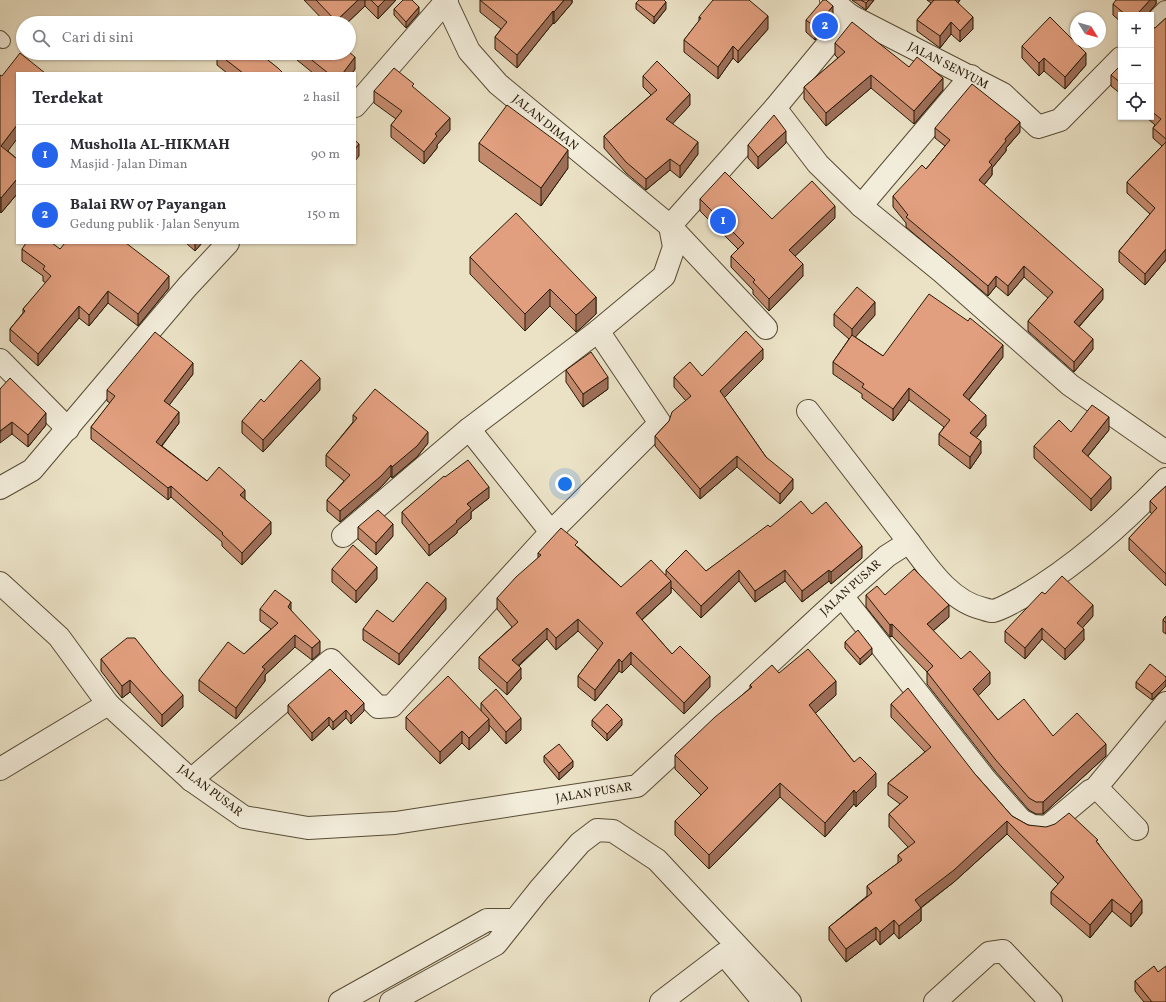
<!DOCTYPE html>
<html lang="id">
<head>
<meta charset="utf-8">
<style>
	body { margin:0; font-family:Vollkorn,serif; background:#f2f2f3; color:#2b2b33 }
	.controls { position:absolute; right:12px; top:12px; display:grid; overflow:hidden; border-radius:0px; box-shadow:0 1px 3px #0004 }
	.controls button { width:36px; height:36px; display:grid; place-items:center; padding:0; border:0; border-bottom:1px solid #e1e1e2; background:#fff; color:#2b2b33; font:20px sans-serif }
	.compass { position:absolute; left:1070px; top:12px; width:36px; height:36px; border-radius:50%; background:#fff; box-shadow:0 1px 3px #0004; rotate:127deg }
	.you { position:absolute; left:565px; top:484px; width:14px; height:14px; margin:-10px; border:3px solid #fff; border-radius:50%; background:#1a73e8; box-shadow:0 0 0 6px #1a73e833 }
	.badge { display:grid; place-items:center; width:26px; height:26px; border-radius:50%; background:#2563eb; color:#fff; font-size:13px; font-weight:700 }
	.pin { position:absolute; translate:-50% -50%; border:2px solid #fff; box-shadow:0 1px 4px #0006 }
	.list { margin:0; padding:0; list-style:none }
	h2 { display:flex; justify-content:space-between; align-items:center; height:52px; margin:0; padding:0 16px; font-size:17px }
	h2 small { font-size:13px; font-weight:400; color:#7c7c81 }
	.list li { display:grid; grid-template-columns:26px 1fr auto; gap:12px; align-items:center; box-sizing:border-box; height:60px; padding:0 16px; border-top:1px solid #e1e1e2 }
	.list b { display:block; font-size:15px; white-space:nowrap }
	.list p { margin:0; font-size:13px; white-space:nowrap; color:#7c7c81 }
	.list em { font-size:13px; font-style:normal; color:#7c7c81 }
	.icon { flex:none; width:22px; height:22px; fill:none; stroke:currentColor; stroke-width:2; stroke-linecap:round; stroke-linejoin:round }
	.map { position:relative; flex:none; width:1166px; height:1002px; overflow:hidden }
	.search { position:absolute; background:#fff; box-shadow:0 1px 3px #0004; left:16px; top:16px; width:340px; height:44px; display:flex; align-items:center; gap:10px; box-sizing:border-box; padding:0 14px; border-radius:22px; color:#7c7c81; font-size:15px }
	.panel { position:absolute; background:#fff; box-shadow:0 1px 3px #0004; left:16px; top:72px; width:340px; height:172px; border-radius:0px }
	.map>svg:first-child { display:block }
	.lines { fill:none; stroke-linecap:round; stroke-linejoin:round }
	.lane-casing { stroke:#584c36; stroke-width:16 }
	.street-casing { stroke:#584c36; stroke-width:24 }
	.lane { stroke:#f2ecda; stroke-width:14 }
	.street { stroke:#f2ecda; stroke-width:22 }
	.wall { fill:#c2896d; stroke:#271a06 }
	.shaded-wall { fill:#9e6f59; stroke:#271a06 }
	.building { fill:#e29f7f; stroke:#271a06 }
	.labels { text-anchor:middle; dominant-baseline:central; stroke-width:3; stroke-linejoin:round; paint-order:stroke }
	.street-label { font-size:12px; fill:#271a06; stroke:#f2ecda }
</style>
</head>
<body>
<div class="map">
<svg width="1166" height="1002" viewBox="0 0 1166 1002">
	<rect width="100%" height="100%" fill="#ebe2c6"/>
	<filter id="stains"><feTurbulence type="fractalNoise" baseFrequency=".005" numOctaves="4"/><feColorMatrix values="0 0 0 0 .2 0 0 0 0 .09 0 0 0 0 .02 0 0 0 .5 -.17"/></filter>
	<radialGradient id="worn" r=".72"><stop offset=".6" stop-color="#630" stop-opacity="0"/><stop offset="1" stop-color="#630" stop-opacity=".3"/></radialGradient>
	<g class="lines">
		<g class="lane-casing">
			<polyline id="lane" points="0,38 3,41"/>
		</g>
		<g class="street-casing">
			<g id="street">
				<polyline points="445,0 469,51 498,84 670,226 766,328"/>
				<polyline points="851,16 1003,94 1038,127 1060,120 1121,58"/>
				<polyline points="1151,27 1166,12"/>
				<polyline points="355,106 447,0"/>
				<polyline points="775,108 818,164 861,206 942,272 1070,385 1166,452"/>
				<polyline points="861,206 971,76"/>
				<polyline points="670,226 775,108 851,16 831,0"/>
				<polyline points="0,360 68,429"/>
				<polyline points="808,411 909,542"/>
				<polyline points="469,429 551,532"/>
				<polyline points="0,488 32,470 187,287 228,243"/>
				<polyline points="343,536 469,429 598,331"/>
				<path d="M0,583L59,637L108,704L191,780L244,817L308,828L395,823L637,786L842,596L887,556L909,542C929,569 951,602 984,609C987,610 991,611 993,611C1002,609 1013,602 1021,598C1072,569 1125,522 1166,479"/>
				<polyline points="842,596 985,779 1021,820 1033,826 1047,827 1090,791 1095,789 1102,793 1137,829"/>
				<polyline points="0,769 108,704"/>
				<polyline points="191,780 331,660 378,707 392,706 551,532 660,423 598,331 664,276 674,247 670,226"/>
				<polyline points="1095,789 1166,703"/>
				<polyline points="340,1002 487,920 514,920"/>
				<polyline points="391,1002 496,944 539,890 580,843 597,830 613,831 657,860 790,1002"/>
				<polyline points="661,1002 724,954 764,1002"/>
				<polyline points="935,1002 989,953 1003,951 1051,1002"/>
			</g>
		</g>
		<use href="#lane" class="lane"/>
		<use href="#street" class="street"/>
	</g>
	<g class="wall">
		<polygon points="304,0 396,0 378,19 365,6 347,23 326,23"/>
		<polygon points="480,0 572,0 572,3 554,24 553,23 517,68 495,49 495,37 501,29 480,12"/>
		<polygon points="852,0 874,0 866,10"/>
		<polygon points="927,0 960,0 958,3 973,29 960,42 951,34 940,48 917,31 917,20 931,3"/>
		<polygon points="1156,0 1156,4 1147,15 1121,15 1121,22 1113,15 1113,4"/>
		<polygon points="636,3 666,9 654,24 636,9"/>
		<polygon points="394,9 419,13 406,28 394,15"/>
		<polygon points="699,17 768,29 738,63 733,58 718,79 684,52 684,40 699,21"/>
		<polygon points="833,18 815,40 806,32 806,20"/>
		<polygon points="1166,18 1166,260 1145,285 1119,262 1119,251 1150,214 1127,193 1127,182 1162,146 1153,138 1153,128 1155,125 1146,117 1151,117 1151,28 1155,28"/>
		<polygon points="835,43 909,67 943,90 914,124 871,88 826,126 804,99 804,87 838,58 835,55"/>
		<polygon points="1022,46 1086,65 1065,89 1044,71 1039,76 1022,58"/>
		<polygon points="217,53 259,53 283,73 227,73 217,65"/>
		<polygon points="297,53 349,53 355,69 352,73 313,73 297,60"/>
		<polygon points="1121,65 1121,94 1111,86 1111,75"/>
		<polygon points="0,75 8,151 17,159 17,194 1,213 0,211"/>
		<polygon points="643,76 690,105 672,124 698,154 680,178 670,170 646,190 626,173 604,148 604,136 651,95 643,87"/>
		<polygon points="414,88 450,130 437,145 437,148 424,164 391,137 391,125 396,119 374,103 374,91"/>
		<polygon points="935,128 1020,132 1006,148 1006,151 992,168 992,175 984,185 1103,299 1079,327 1093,349 1074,372 1028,331 1028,321 1048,298 1024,277 1008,296 996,286 988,296 906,227 906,223 893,207 893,196 926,169 945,146 935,138"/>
		<polygon points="479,143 568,168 541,206 479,161"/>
		<polygon points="786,143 758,169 748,158 748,145"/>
		<polygon points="700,199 772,219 835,218 795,256 803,276 769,311 753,294 753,290 731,267 731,256 738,249 700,211"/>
		<polygon points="186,243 202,243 195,251"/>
		<polygon points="22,249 60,249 169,288 138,326 108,303 89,326 79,318 38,366 10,341 10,329 23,313 23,309 46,283 43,281 43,276 22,261"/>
		<polygon points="470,257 596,297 596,314 581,328 576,332 550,306 525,331 470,274"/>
		<polygon points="834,314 875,315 855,337 883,356 1003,357 969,400 986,426 976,438 981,453 970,469 939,445 939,434 944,427 909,400 893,421 862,398 862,394 833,374 833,362 849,339 834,326"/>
		<polygon points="763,359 724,397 766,457 793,489 780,504 737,467 700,499 655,446 655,436 669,421 686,401 674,387 674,377 702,376"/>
		<polygon points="566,370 608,389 583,407 566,382"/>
		<polygon points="193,374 169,405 179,423 162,446 207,481 245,499 271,534 242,565 222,546 222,542 171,497 168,500 91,439 91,427 110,403 107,401 107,390"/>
		<polygon points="0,389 46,425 28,447 12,434"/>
		<polygon points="320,390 263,452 242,433 242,421 264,402"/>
		<polygon points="353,415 428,443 417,457 392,478 391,476 381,487 340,522 327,511 327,500 344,481 326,466 326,455 353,422"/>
		<polygon points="1109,430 1088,456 1111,489 1091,511 1034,458 1034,446 1071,432"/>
		<polygon points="445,477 489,498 471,512 471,519 457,531 457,533 429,556 402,523 402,512"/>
		<polygon points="1166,486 1166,586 1129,550 1129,538 1152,514 1150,512 1150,501"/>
		<polygon points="812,514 862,558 831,584 829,581 802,602 785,581 755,602 739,581 701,618 671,587 671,593 642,620 672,654 710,687 684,714 631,664 622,673 619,671 595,701 578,687 578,676 598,650 578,631 556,650 547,639 519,666 521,679 507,695 479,669 479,657 512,627 497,609 497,598 538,558 538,553 578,547 621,587 666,575 666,570 706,571 770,527"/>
		<polygon points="358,527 393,536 376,555 358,539"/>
		<polygon points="332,569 377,579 356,603 332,582"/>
		<polygon points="1045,594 1093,616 1082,628 1084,640 1065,660 1042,639 1025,659 1005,642 1005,631"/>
		<polygon points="866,595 885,595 949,617 933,631 961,659 990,684 978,696 998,720 1053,736 1106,756 1043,814 1036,814 1029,810 995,771 927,684 927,672 892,636 890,637 866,607"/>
		<polygon points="260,609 291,610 320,653 312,660 295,647 265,675 265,681 236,719 199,691 199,680 244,654 271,629 260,621"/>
		<polygon points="446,609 399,665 363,640 363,629"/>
		<polygon points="1166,616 1166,634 1163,632 1163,620"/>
		<polygon points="845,642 872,654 860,665 845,648"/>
		<polygon points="101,659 162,672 183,707 162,727 130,692 122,698 101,671"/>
		<polygon points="779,673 836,695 815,713 854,762 876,787 856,807 854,804 825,837 780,797 709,869 675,835 675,821 701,795 675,769 675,755 750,688 750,685"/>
		<polygon points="1166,677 1166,686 1152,700 1136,688 1136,682"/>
		<polygon points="481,703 521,730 506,744 489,725 489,731 469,750 462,743 440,764 406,729 406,717 481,711"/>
		<polygon points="891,704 975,774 1012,816 1028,825 1098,843 1142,913 1131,927 1112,911 1090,938 1051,904 1051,892 1058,884 1007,834 954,882 921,908 921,921 899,939 894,933 880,945 876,939 846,962 829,940 829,927 867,896 867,886 898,863 898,855 908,847 889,827 889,814 900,804 888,795 888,783 925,752 891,717"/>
		<polygon points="288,705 364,711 351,724 346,718 333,730 329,725 312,741 288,713"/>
		<polygon points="592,720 622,725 607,741 592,726"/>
		<polygon points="544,756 573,767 559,780 544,762"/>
		<polygon points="1158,972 1166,1002 1144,1002 1135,991 1135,981"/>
	</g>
	<g class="shaded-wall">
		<polygon points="358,0 365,0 365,6 347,23 336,23 336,21"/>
		<polygon points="385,0 396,0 378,19 378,7"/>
		<polygon points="564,0 572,0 572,3 554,24 554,12"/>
		<polygon points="869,0 874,0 866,10 866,3"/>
		<polygon points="953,0 960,0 953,9"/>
		<polygon points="1150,0 1156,0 1156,4 1147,15 1139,15 1139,12"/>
		<polygon points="666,2 666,9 654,24 654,17"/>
		<polygon points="833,6 833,18 815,40 815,27"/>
		<polygon points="419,7 419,13 406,28 406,22"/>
		<polygon points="553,11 553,23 517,68 517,55"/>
		<polygon points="768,16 768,29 738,63 738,51"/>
		<polygon points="973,17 973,29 960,42 960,31"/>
		<polygon points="951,22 951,34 940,48 940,36"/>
		<polygon points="733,46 733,58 718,79 718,67"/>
		<polygon points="1086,53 1086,65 1065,89 1065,77"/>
		<polygon points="355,57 355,69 352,73 343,73"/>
		<polygon points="1044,58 1044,71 1039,76 1039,63"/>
		<polygon points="871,75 871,88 826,126 826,113"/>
		<polygon points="943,78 943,90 914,124 914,111"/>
		<polygon points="690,94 690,105 666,131 666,119"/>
		<polygon points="450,118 450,130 437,145 437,148 424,164 424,152 435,134"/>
		<polygon points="1020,122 1020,132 1006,148 1006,151 992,168 992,175 979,191 979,180 989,162 1005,139"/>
		<polygon points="17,125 17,139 1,160 1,146"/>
		<polygon points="786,131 786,143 758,169 758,157"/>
		<polygon points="698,142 698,154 680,178 680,166"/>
		<polygon points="359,144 359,156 355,161 355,149"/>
		<polygon points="568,150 568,168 541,206 541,188"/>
		<polygon points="670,159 670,170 646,190 646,179"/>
		<polygon points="17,179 17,194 1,213 1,198"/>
		<polygon points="835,206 835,218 789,262 789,250"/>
		<polygon points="195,243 202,243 195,251"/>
		<polygon points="1166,249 1166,260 1145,285 1145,274"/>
		<polygon points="803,264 803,276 769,311 769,299"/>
		<polygon points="1024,266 1024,277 1008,296 1008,286"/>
		<polygon points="169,276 169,288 138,326 138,314"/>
		<polygon points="996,276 996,286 988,296 988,286"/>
		<polygon points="550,289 550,306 525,331 525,314"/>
		<polygon points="1103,289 1103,299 1074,332 1074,322"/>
		<polygon points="108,291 108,303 89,326 89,315"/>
		<polygon points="596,297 596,314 581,328 576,332 576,315"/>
		<polygon points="875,302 875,315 852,341 852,329"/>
		<polygon points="79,306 79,318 38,366 38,354"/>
		<polygon points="1093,339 1093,349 1074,372 1074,362"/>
		<polygon points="1003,345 1003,357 963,407 963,395"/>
		<polygon points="763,349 763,359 720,402 720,391"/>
		<polygon points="193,363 193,374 164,412 164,401"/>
		<polygon points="608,377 608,389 583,407 583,394"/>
		<polygon points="320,378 320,390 263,452 263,440"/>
		<polygon points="909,388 909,400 893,421 893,409"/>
		<polygon points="179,412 179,423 156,453 156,442"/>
		<polygon points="46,413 46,425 28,447 28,435"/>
		<polygon points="986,415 986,426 970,445 970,433"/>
		<polygon points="1109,417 1109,430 1082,463 1082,451"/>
		<polygon points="12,422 12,434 0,443 0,431"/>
		<polygon points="428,432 428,443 417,457 392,478 392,467"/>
		<polygon points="981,441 981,453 970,469 970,457"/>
		<polygon points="737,456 737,467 700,499 700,489"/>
		<polygon points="391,465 391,476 381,487 340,522 340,511"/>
		<polygon points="1111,477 1111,489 1091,511 1091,499"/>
		<polygon points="793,479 793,489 780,504 780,494"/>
		<polygon points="171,486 171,497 168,500 168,488"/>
		<polygon points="489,487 489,498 471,512 471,519 457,531 457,533 429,556 429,545 456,521 467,504"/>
		<polygon points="245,490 245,502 240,495"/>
		<polygon points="271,522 271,534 242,565 242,553"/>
		<polygon points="393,524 393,536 376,555 376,543"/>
		<polygon points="862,546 862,558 831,584 831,572"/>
		<polygon points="377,567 377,579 356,603 356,591"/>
		<polygon points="739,570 739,581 701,618 701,606"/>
		<polygon points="785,570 785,581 755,602 755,591"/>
		<polygon points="829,570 829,581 802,602 802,591"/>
		<polygon points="671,581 671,593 636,625 636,613"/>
		<polygon points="446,598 446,609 399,665 399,654"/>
		<polygon points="291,602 291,614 288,607"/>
		<polygon points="949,605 949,617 927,636 927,624"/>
		<polygon points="1093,605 1093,616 1077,634 1077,623"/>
		<polygon points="578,619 578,631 556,650 556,638"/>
		<polygon points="892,624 892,636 890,637 890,625"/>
		<polygon points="547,628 547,639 512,671 512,660"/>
		<polygon points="1042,628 1042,639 1025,659 1025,648"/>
		<polygon points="1084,629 1084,640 1065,660 1065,649"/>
		<polygon points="295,635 295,647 265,675 265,681 236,719 236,708 262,667"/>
		<polygon points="320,641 320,653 312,660 312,648"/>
		<polygon points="872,648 872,654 860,665 860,659"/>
		<polygon points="631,652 631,664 622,673 622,662"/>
		<polygon points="619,659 619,671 595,701 595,690"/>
		<polygon points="521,668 521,679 507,695 507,683"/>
		<polygon points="990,672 990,684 973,701 973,689"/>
		<polygon points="710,676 710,687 684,714 684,703"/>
		<polygon points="130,680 130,692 122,698 122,686"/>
		<polygon points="1166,680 1166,686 1152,700 1152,694"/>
		<polygon points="836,681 836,695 809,719 809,705"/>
		<polygon points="183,695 183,707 162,727 162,715"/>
		<polygon points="364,703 364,711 351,724 351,716"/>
		<polygon points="346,710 346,718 333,730 333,722"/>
		<polygon points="329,717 329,725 312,741 312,733"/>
		<polygon points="521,718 521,730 506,744 506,732"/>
		<polygon points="489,719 489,731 469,750 469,738"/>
		<polygon points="622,719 622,725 607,741 607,734"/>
		<polygon points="462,731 462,743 440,764 440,752"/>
		<polygon points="1106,744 1106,756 1043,814 1043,802"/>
		<polygon points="573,761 573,767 559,780 559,773"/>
		<polygon points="876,773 876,787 856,807 856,793"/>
		<polygon points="780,783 780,797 709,869 709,855"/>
		<polygon points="854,790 854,804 825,837 825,823"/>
		<polygon points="1007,821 1007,834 954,882 915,912 915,900"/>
		<polygon points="1112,899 1112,911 1090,938 1090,925"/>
		<polygon points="1142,900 1142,913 1131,927 1131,914"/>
		<polygon points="921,908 921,921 899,939 899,926"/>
		<polygon points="894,920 894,933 880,945 880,932"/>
		<polygon points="876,927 876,939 846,962 846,949"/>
	</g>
	<g class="building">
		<polygon points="316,0 358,0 336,21"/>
		<polygon points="371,0 385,0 378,7"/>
		<polygon points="403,0 412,0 419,7 406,22 394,9"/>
		<polygon points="480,0 564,0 554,12 553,11 517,55 495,37 507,22"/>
		<polygon points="639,0 664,0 666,2 654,17 636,3"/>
		<polygon points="713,0 749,0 768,16 738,51 733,46 718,67 684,40 701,18 699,17"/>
		<polygon points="823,0 826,0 833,6 815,27 806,20"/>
		<polygon points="861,0 869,0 866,3"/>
		<polygon points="934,0 955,0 973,17 960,31 951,22 940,36 917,20"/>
		<polygon points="1116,0 1150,0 1139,12 1139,15 1126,15 1113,4"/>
		<polygon points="1050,17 1086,53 1065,77 1044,58 1039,63 1022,46"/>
		<polygon points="1166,18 1166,139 1153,128 1161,119 1151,111 1151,28 1155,28"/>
		<polygon points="852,22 909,67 917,57 943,78 914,111 871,75 826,113 804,87 845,52 835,43"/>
		<polygon points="349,52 355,57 343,73 328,73 303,53 349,53"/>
		<polygon points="20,53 45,73 17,73 17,125 1,146 17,159 17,179 1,198 0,197 0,75 2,76"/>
		<polygon points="217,53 259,53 278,68 283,73 243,73"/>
		<polygon points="657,61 690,94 666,119 698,142 680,166 670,159 646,179 626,162 604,136 657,90 643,76"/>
		<polygon points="1121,65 1121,83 1111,75"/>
		<polygon points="394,68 414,84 412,86 450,118 435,134 437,136 424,152 391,125 402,111 374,91"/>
		<polygon points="972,84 1020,122 1005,139 1006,141 989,162 992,165 979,180 1103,289 1074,322 1093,339 1074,362 1028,321 1053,292 1024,266 1008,286 996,276 988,286 906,217 908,215 893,196 922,165 926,169 950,140 935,128"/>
		<polygon points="507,105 568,150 541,188 479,143"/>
		<polygon points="774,115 786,131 758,157 748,145"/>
		<polygon points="355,140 359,144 355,149"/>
		<polygon points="1166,142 1166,249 1145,274 1119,251 1155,208 1127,182"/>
		<polygon points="725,172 772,219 812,181 835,206 789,250 803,264 769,299 753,282 755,280 731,256 744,243 700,199"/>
		<polygon points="516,213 596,297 581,311 576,315 550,289 525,314 470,257"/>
		<polygon points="26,243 52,243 60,249 65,243 126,243 169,276 138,314 108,291 89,315 79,306 38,354 10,329 25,311 23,309 51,276 43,269 45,266 22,249"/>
		<polygon points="857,287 875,302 852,329 834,314"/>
		<polygon points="929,294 968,321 970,318 1003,345 963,395 986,415 970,433 981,441 970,457 939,434 950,420 909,388 893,409 862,387 864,384 833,362 852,335 883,356"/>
		<polygon points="746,331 763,349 720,391 766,457 793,479 780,494 737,456 700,489 655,436 669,421 672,412 691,396 674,377 690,362 702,376"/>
		<polygon points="155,332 193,363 164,401 179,412 156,442 207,481 219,467 245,490 240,495 271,522 242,553 222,534 223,533 171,486 168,488 91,427 115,396 107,390"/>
		<polygon points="591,352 608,377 583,394 566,370"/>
		<polygon points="301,360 320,378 263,440 242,421 261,399 264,402"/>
		<polygon points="10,378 46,413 28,435 12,422 0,431 0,389"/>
		<polygon points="375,389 428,432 417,446 392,467 391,465 381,476 340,511 327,500 350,475 326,455 357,418 353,415"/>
		<polygon points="1092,405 1109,417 1082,451 1111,477 1091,499 1034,446 1059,420 1071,432"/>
		<polygon points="468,460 489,487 467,504 471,508 456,521 457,522 429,545 402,512 444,476 445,477"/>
		<polygon points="1166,486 1166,574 1129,538 1157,508 1150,501"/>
		<polygon points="801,501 812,514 826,502 862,546 831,572 829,570 802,591 785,570 755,591 739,570 701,606 666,570 686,550 706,571 768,525 770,527"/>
		<polygon points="378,510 393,524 376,543 358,527"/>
		<polygon points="561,528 578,542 575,545 621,587 651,560 671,581 636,613 672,654 680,646 710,676 684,703 631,652 622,662 619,659 595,690 578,676 603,643 578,619 556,638 547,628 512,660 521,668 507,683 479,657 518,622 497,598 516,577 541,555 538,553"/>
		<polygon points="353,545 377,567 356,591 332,569"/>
		<polygon points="914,569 949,605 927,624 961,659 970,651 990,672 973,689 998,720 1024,699 1053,736 1077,713 1106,744 1043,802 1036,802 1029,798 995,759 927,672 933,666 892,624 890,625 866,595 877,586 885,595"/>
		<polygon points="1062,576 1093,605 1077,623 1084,629 1065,649 1042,628 1025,648 1005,631 1042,592 1045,594"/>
		<polygon points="427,582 446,598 399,654 363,629 377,610 393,622"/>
		<polygon points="275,590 291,602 288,607 320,641 312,648 295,635 262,667 265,669 236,708 199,680 228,642 244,654 278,623 260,609"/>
		<polygon points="1166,616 1166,623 1163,620"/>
		<polygon points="858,630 872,648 860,659 845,642"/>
		<polygon points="127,638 135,638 162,672 183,695 162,715 130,680 122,686 101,659"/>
		<polygon points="808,649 836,681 809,705 854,762 860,757 876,773 856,793 854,790 825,823 780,783 709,855 675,821 708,788 675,755 715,717 752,687 750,685 772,665 779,673"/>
		<polygon points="1150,664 1166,677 1166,680 1152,694 1136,682"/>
		<polygon points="330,669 364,703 351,716 346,710 333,722 329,717 312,733 288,705"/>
		<polygon points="448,676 489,719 469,738 462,731 440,752 406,717"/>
		<polygon points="908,688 975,774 1012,816 1028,825 1046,827 1055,824 1069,813 1098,840 1096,841 1142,900 1131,914 1112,899 1090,925 1051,892 1064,877 1007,821 954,870 915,900 921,908 899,926 894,920 880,932 876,927 846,949 829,927 872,893 867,886 902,860 898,855 915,842 889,814 908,797 888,783 931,747 891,704"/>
		<polygon points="496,689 521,718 506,732 481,703"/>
		<polygon points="607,704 622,719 607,734 592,720"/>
		<polygon points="559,744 573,761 559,773 544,756"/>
		<polygon points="1154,966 1158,972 1166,966 1166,1002 1152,1002 1135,981"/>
	</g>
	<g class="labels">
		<g class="street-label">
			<text transform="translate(948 66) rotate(27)">JALAN SENYUM</text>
			<text transform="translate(545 123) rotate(39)">JALAN DIMAN</text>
			<text transform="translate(851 588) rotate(-42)">JALAN PUSAR</text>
			<text transform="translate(210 791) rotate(37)">JALAN PUSAR</text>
			<text transform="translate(594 793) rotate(-9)">JALAN PUSAR</text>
		</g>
	</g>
	<rect width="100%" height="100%" filter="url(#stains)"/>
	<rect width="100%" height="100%" fill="url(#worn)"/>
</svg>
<div class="controls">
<button>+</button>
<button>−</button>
<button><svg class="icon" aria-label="locate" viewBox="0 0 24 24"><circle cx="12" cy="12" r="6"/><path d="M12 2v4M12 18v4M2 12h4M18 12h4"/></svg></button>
</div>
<svg class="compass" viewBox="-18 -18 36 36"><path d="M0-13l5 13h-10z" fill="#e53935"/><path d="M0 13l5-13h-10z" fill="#7c7c81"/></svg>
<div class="you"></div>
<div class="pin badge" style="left:723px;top:221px">1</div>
<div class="pin badge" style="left:825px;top:26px">2</div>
<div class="search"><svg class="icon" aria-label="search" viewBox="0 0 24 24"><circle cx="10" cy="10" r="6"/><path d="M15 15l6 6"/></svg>Cari di sini</div>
<section class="panel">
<h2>Terdekat<small>2 hasil</small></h2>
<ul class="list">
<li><span class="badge">1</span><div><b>Musholla AL-HIKMAH</b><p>Masjid · Jalan Diman</p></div><em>90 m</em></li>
<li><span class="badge">2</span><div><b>Balai RW 07 Payangan</b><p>Gedung publik · Jalan Senyum</p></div><em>150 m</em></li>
</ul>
</section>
</div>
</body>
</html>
